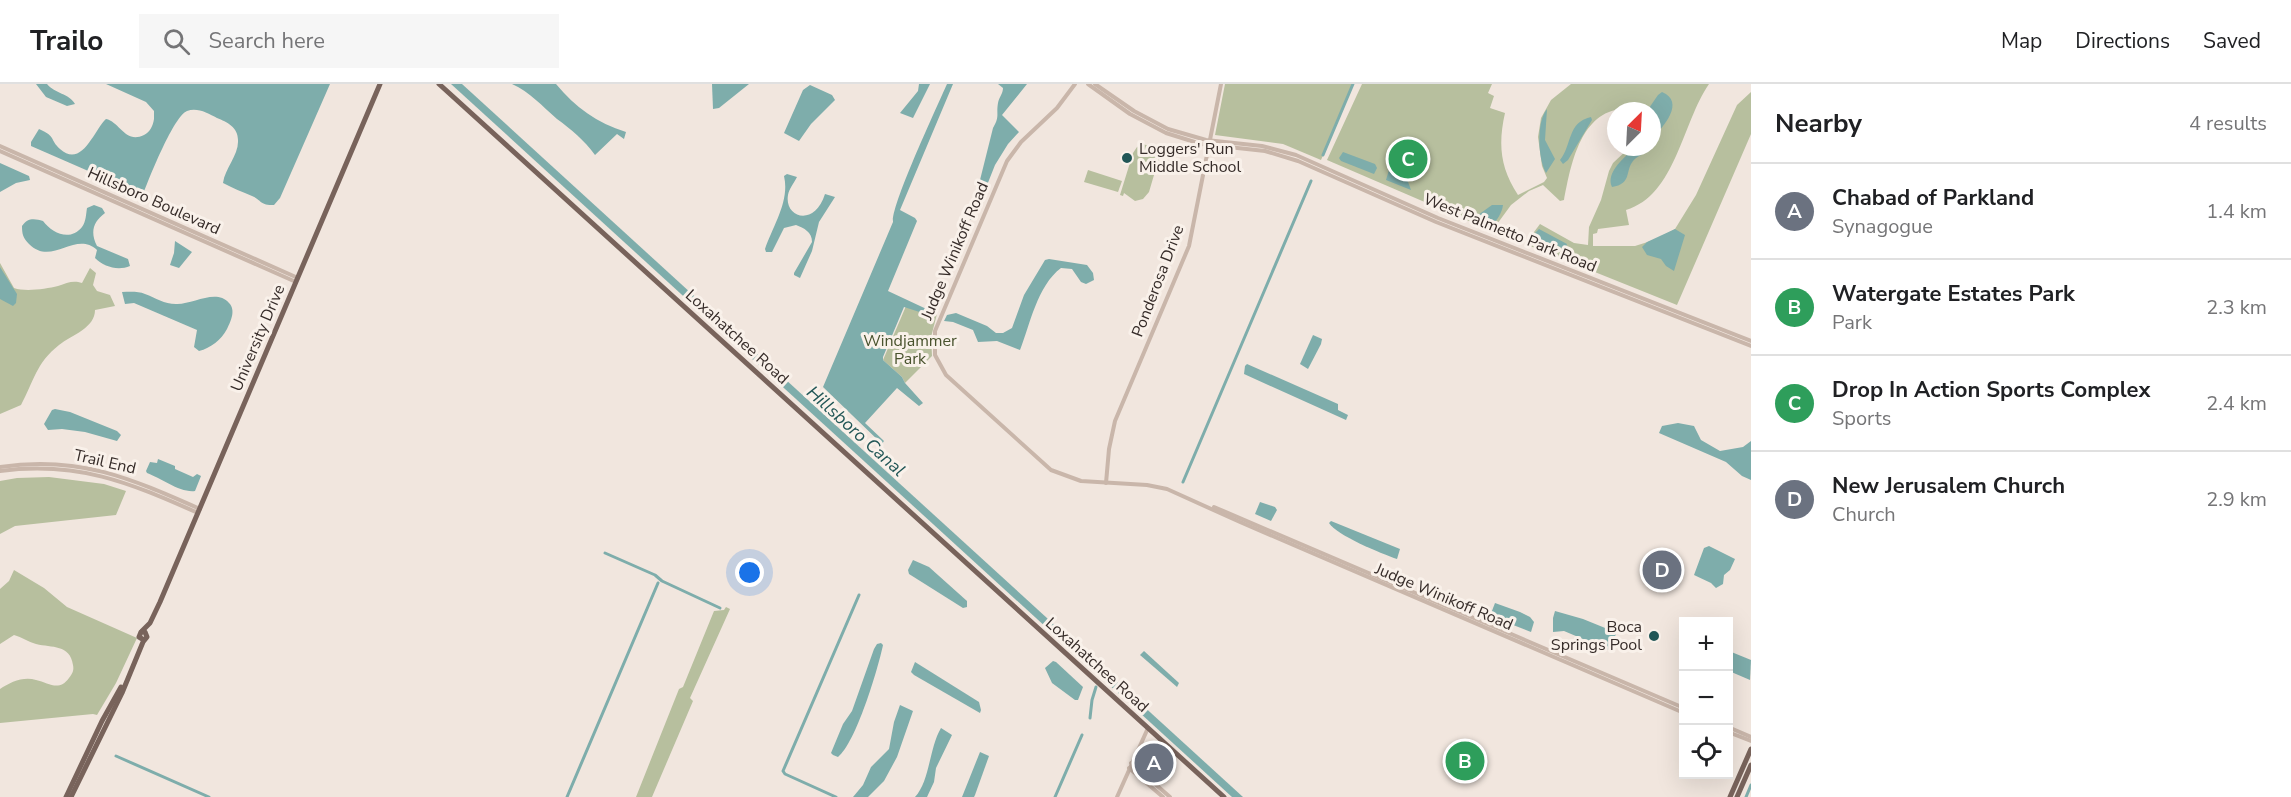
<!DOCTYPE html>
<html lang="en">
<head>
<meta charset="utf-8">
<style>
	body { margin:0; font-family:"Nunito Sans",sans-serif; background:#f6f6f6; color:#202124 }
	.controls { position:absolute; right:18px; bottom:18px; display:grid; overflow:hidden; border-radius:0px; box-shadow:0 6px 24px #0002 }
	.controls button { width:54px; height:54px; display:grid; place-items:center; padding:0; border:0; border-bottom:2px solid #e0e0e0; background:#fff; color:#202124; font:30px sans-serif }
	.compass { position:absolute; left:1607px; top:18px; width:54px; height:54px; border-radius:50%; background:#fff; box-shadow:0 6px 24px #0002; rotate:24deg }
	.you { position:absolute; left:750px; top:489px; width:21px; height:21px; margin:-15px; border:4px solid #fff; border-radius:50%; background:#1a73e8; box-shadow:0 0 0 9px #1a73e833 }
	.badge { display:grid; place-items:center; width:39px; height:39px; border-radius:50%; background:#db2777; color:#fff; font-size:20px; font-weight:700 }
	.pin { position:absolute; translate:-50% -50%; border:3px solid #fff; box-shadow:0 2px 6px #0006 }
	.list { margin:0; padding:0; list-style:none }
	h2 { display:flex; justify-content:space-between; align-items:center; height:78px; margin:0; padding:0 24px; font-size:26px }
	h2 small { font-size:20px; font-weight:400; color:#757577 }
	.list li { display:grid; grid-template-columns:39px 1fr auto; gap:18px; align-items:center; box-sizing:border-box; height:96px; padding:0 24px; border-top:2px solid #e0e0e0 }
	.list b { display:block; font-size:22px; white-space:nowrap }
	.list p { margin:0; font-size:20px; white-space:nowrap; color:#757577 }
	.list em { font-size:20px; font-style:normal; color:#757577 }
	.icon { flex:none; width:33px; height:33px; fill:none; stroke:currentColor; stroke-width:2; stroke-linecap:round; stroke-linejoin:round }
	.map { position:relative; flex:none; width:1751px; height:713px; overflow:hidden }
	header { display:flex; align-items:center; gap:36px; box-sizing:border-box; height:84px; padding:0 30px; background:#fff; border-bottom:2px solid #e0e0e0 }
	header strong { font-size:28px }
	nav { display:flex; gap:33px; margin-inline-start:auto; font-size:21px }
	.search { width:420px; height:54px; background:#f6f6f6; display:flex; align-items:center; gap:15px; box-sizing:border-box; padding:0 21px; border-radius:0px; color:#757577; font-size:22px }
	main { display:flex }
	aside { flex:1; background:#fff }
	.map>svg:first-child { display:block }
	.green { fill:#b7bf9e }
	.water { fill:#7eadab }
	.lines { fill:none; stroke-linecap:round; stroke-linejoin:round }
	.canal { stroke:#7eadab; stroke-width:3 }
	.minor { stroke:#c9b6aa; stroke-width:4 }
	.major { stroke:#78635b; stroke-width:5 }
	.poi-dot { fill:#215656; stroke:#f9f1ea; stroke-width:2 }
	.labels { text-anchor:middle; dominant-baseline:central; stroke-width:6; stroke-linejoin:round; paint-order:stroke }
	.poi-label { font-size:16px; fill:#362c29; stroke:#f9f1ea; text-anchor:start }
	.street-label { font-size:16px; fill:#362c29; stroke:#f9f1ea }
	.park-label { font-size:16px; fill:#49532e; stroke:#f9f1ea }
	.water-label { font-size:18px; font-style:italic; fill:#215656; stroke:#f9f1ea }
</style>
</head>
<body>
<header>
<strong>Trailo</strong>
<div class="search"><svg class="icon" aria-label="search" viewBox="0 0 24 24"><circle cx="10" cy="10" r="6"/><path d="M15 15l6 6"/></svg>Search here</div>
<nav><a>Map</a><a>Directions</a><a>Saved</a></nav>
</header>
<main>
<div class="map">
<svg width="1751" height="713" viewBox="0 0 1751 713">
	<rect width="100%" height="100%" fill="#f1e6de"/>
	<g class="green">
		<polygon points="1225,0 1353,0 1321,76 1283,60 1215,51"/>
		<path d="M1362,0H1492L1488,9L1494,12L1490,24L1505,29C1498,60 1500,84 1518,111L1544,98L1547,94L1542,82L1538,53L1541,34L1551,16L1571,0H1709C1682,39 1676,111 1626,126L1629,141L1598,145L1597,149L1593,150V162H1635L1657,155L1675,145L1696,111L1737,21L1751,8V50L1677,221L1525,160L1540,140L1574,159L1588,161L1589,143L1601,116L1609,87L1613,79L1630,63H1652V27C1640,27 1625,23 1615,26C1578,35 1570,86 1564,116L1560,117L1543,101L1529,107L1511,121L1492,147L1327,76Z"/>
		<polygon points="1143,60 1155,64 1159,74 1149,108 1143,115 1135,117 1124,109 1123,112 1120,111 1133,69 1137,63"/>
		<polygon points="1088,86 1122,97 1118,108 1084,98"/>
		<path d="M0,179L14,204C25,208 46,205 58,202C67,199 73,196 82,199L90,184L96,189L93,201L97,207L110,211L115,222L95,226C95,244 72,251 59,261C36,279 34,297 21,321L0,330Z"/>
		<polygon points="906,222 932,232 937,230 931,253 932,272 905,299 902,293 883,276"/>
		<polygon points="49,393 104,400 126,407 116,431 15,442 0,450 0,397 17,394"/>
		<path d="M14,486L44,504L67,523L137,554L116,599L97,631L93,630L0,639V605C10,598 24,592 36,596C49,599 59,608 69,594C73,589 74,586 73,581C70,560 52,564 36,560C28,558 22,553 14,551L0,560V505L9,497Z"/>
		<polygon points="726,523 730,525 690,614 693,617 652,713 636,713 679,605 683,603 714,527 724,526"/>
	</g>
	<g class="water">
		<path d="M36,0H47C55,10 69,9 75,20L67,22L46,13Z"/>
		<path d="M106,0H330L280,114L274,121C259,121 262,116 252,112C243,108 232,104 223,99C225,84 239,71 238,56C238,43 227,38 217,34C208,29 197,23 187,27C174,32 150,92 144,108L141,110L31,62V58L39,45C57,53 49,55 60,65C82,85 94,46 106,35C120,38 125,60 144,51C150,48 153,42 154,35V27L146,18Z"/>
		<polygon points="451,0 462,0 1243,713 1232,713"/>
		<path d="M512,0H556C575,23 597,39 626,48L624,55L617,50L595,71C584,56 572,46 557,35C542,22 530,8 512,0Z"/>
		<polygon points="712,0 749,0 719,24 713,25"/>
		<polygon points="919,0 930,0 913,34 900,29 918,7"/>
		<path d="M947,0H953L900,126L915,134L917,137L888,207L935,229L932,232L904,223L883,273V276L902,293L905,299L923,319L919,322L897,304L865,339L884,357L882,360L823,303L893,138C891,121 937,23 947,0Z"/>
		<path d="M998,0H1027L1002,31L1019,48L1008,60L995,81L974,134L970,136L993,44C1000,32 996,31 998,19C999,13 1003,10 1003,4Z"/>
		<polygon points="810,1 832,11 835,16 811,40 799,57 784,49 803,6"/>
		<path d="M1662,8C1686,18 1663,43 1652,55V27H1647L1658,11Z"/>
		<path d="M1547,25L1545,56L1555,75L1546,89C1538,75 1536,38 1547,25Z"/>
		<path d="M1591,33L1592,36L1568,76L1563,80L1560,76C1572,62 1567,38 1591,33Z"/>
		<path d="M1636,63H1646C1644,72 1638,71 1633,77C1625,87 1632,100 1612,103C1605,88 1626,72 1636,63Z"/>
		<polygon points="1343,68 1375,80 1377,84 1374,90 1341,77 1339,74"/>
		<polygon points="0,79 29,92 30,96 16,99 0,108"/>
		<polygon points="1389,86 1407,95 1411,106 1386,96"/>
		<path d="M787,90L797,93C794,99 789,105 788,111C784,133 814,144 825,110L835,113L819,138L812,167L800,194L794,191V189L812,158C812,148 804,144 796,141L784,144L772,168H766L765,165C773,142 790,117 784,92Z"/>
		<path d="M94,121L102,124L105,129C93,138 90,148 97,162L128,175L130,182C118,187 104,183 95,174L97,166C75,146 52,183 29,160C23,154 22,150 22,142C27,134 34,134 43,137C52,149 70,158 82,143C86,138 86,130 87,124Z"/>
		<path d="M1492,121H1503C1502,129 1497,136 1492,142L1480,139L1478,131Z"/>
		<polygon points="1539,145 1567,160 1566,163 1561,164 1553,158 1546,162 1537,161 1535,149"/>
		<polygon points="1675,145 1685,151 1674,187 1666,182 1661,175 1647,171 1642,163 1647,158"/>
		<polygon points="175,157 192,168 179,184 170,181 174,169"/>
		<path d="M1049,175L1087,181L1093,189L1094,196L1086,200L1081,198L1072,185L1061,184C1037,202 1030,241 1020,266L997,257L978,258L973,246L953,238L944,237L947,231L956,229L987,242L996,249H1003L1012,244L1024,211L1045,176Z"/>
		<polygon points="0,183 17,210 16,219 13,222 0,215"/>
		<path d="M122,208C129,208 138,207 145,210C156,214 164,220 176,220C192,221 216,204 229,219C236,226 231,237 227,245C221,256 211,264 199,267L194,263L197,246L134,219L125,220Z"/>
		<polygon points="1313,251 1322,255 1321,260 1308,285 1300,280"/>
		<polygon points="1247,280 1338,320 1338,326 1348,331 1346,336 1244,290 1245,282"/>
		<polygon points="55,325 70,328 117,347 121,351 117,357 85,348 62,345 48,346 44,340 52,326"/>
		<polygon points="1678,339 1694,342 1701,356 1720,367 1743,363 1751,357 1751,396 1742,392 1726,378 1659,349 1662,342"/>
		<path d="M158,375L175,382V385L193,393L197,390L201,392L195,407C180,409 161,394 147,389L146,387L150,378L157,379Z"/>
		<polygon points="1260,418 1275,423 1277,426 1271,437 1255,430"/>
		<path d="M1331,437L1400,465L1397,475C1382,470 1336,451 1329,439Z"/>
		<polygon points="1709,462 1735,475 1730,486 1724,491 1723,500 1716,504 1711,499 1694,491 1704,464"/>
		<polygon points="913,476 929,483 967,517 967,523 963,524 909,490 908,486"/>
		<polygon points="1495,519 1520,528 1530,533 1534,538 1531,548 1490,532"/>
		<polygon points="1555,527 1583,535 1615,548 1616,550 1609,566 1564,547 1553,548 1553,534"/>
		<path d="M881,559L883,561C878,585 856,659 838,673L833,671L831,669L843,640L852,627L874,565L877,560Z"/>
		<polygon points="1144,567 1179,599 1177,603 1140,571"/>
		<polygon points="1729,567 1751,576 1750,596 1729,587"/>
		<polygon points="1053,577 1056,578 1083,603 1078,616 1075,616 1052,599 1045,584"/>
		<polygon points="915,578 979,618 981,626 980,629 914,591 911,588"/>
		<polygon points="900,621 913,627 897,673 884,697 868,713 853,713 863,701 871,683 889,665 894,638"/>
		<path d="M941,644L952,651L936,684L934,698L927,713H915C930,697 929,664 941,644Z"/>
		<polygon points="980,668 989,672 975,711 974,713 962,713"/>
	</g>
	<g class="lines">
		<g class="canal">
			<polyline points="1323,71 1353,0"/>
			<polyline points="1183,398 1311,97"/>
			<polyline points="605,469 655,491 662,497 720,524"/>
			<polyline points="1090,634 1092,616 1096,603"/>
			<polyline points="116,672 209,713"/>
			<polyline points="567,713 658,499"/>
			<polyline points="836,713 785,690 783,687 859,511"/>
			<polyline points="1055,713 1082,651"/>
			<polyline points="1746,713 1751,701"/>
		</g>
		<g class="minor">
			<polyline points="1075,0 1057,24 1021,58 1007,77 935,247 935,271 946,291 1051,386 1081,397 1147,401 1167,405 1240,438 1684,629"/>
			<polyline points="1088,0 1130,30 1166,49 1201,60 1265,67 1298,77 1436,138 1751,262"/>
			<polyline points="1095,0 1134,27 1168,45 1206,56 1262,62 1296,71 1438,134 1751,257"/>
			<polyline points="0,62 298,194"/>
			<polyline points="0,67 296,198"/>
			<path d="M0,383C78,371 130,394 200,425"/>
			<path d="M0,387C78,377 128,398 198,429"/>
			<polyline points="1106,399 1109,365 1115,337 1189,162 1221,0"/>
			<polyline points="1214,423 1684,624"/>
			<polyline points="1728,643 1751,653"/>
			<polyline points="1728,648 1751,657"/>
			<polyline points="1131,679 1170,713"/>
			<polyline points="1129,684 1163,713"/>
			<polyline points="1117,713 1148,644"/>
		</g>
		<g class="major">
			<polyline points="439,0 1224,713"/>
			<polyline points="142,547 150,539 160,518 380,0"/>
			<polyline points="66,713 102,637 121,603"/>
			<polyline points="71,713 122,609 143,558 147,553 145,548 141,548 139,553 144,556"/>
			<polyline points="1730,713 1751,665"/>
			<polyline points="1737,713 1751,681"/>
		</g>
	</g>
	<g class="poi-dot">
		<circle cx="1127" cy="74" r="6"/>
		<circle cx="1654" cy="552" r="6"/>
	</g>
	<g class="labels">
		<g class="poi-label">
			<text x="1139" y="65">Loggers' Run<tspan x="1139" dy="18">Middle School</tspan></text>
			<text x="1642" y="543" text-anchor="end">Boca<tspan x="1642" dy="18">Springs Pool</tspan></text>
		</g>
		<g class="street-label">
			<text transform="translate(154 117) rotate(24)">Hillsboro Boulevard</text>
			<text transform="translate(1510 149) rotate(22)">West Palmetto Park Road</text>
			<text transform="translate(955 167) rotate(-67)">Judge Winikoff Road</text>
			<text transform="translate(1158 197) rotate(-69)">Ponderosa Drive</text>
			<text transform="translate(737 253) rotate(42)">Loxahatchee Road</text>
			<text transform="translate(258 254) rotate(-67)">University Drive</text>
			<text transform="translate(105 378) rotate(13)">Trail End</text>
			<text transform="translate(1444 513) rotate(23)">Judge Winikoff Road</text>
			<text transform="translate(1097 581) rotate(42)">Loxahatchee Road</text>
		</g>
		<g class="park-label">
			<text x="910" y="257">Windjammer<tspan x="910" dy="18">Park</tspan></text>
		</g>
		<g class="water-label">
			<text transform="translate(856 347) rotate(42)">Hillsboro Canal</text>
		</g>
	</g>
</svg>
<div class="controls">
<button>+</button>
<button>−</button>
<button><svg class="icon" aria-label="locate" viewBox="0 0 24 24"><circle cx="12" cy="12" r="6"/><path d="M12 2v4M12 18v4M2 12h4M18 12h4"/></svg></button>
</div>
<svg class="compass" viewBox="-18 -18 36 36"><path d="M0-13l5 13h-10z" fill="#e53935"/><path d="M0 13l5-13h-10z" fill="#757577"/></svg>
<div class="you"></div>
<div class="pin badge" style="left:1154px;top:679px;background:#6b7280">A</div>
<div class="pin badge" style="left:1465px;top:677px;background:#2e9e5b">B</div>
<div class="pin badge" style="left:1408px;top:75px;background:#2e9e5b">C</div>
<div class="pin badge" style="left:1662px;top:486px;background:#6b7280">D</div>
</div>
<aside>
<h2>Nearby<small>4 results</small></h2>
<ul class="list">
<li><span class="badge" style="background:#6b7280">A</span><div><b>Chabad of Parkland</b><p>Synagogue</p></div><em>1.4 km</em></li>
<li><span class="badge" style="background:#2e9e5b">B</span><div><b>Watergate Estates Park</b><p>Park</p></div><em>2.3 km</em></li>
<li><span class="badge" style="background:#2e9e5b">C</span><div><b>Drop In Action Sports Complex</b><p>Sports</p></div><em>2.4 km</em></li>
<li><span class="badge" style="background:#6b7280">D</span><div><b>New Jerusalem Church</b><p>Church</p></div><em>2.9 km</em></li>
</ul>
</aside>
</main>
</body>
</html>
